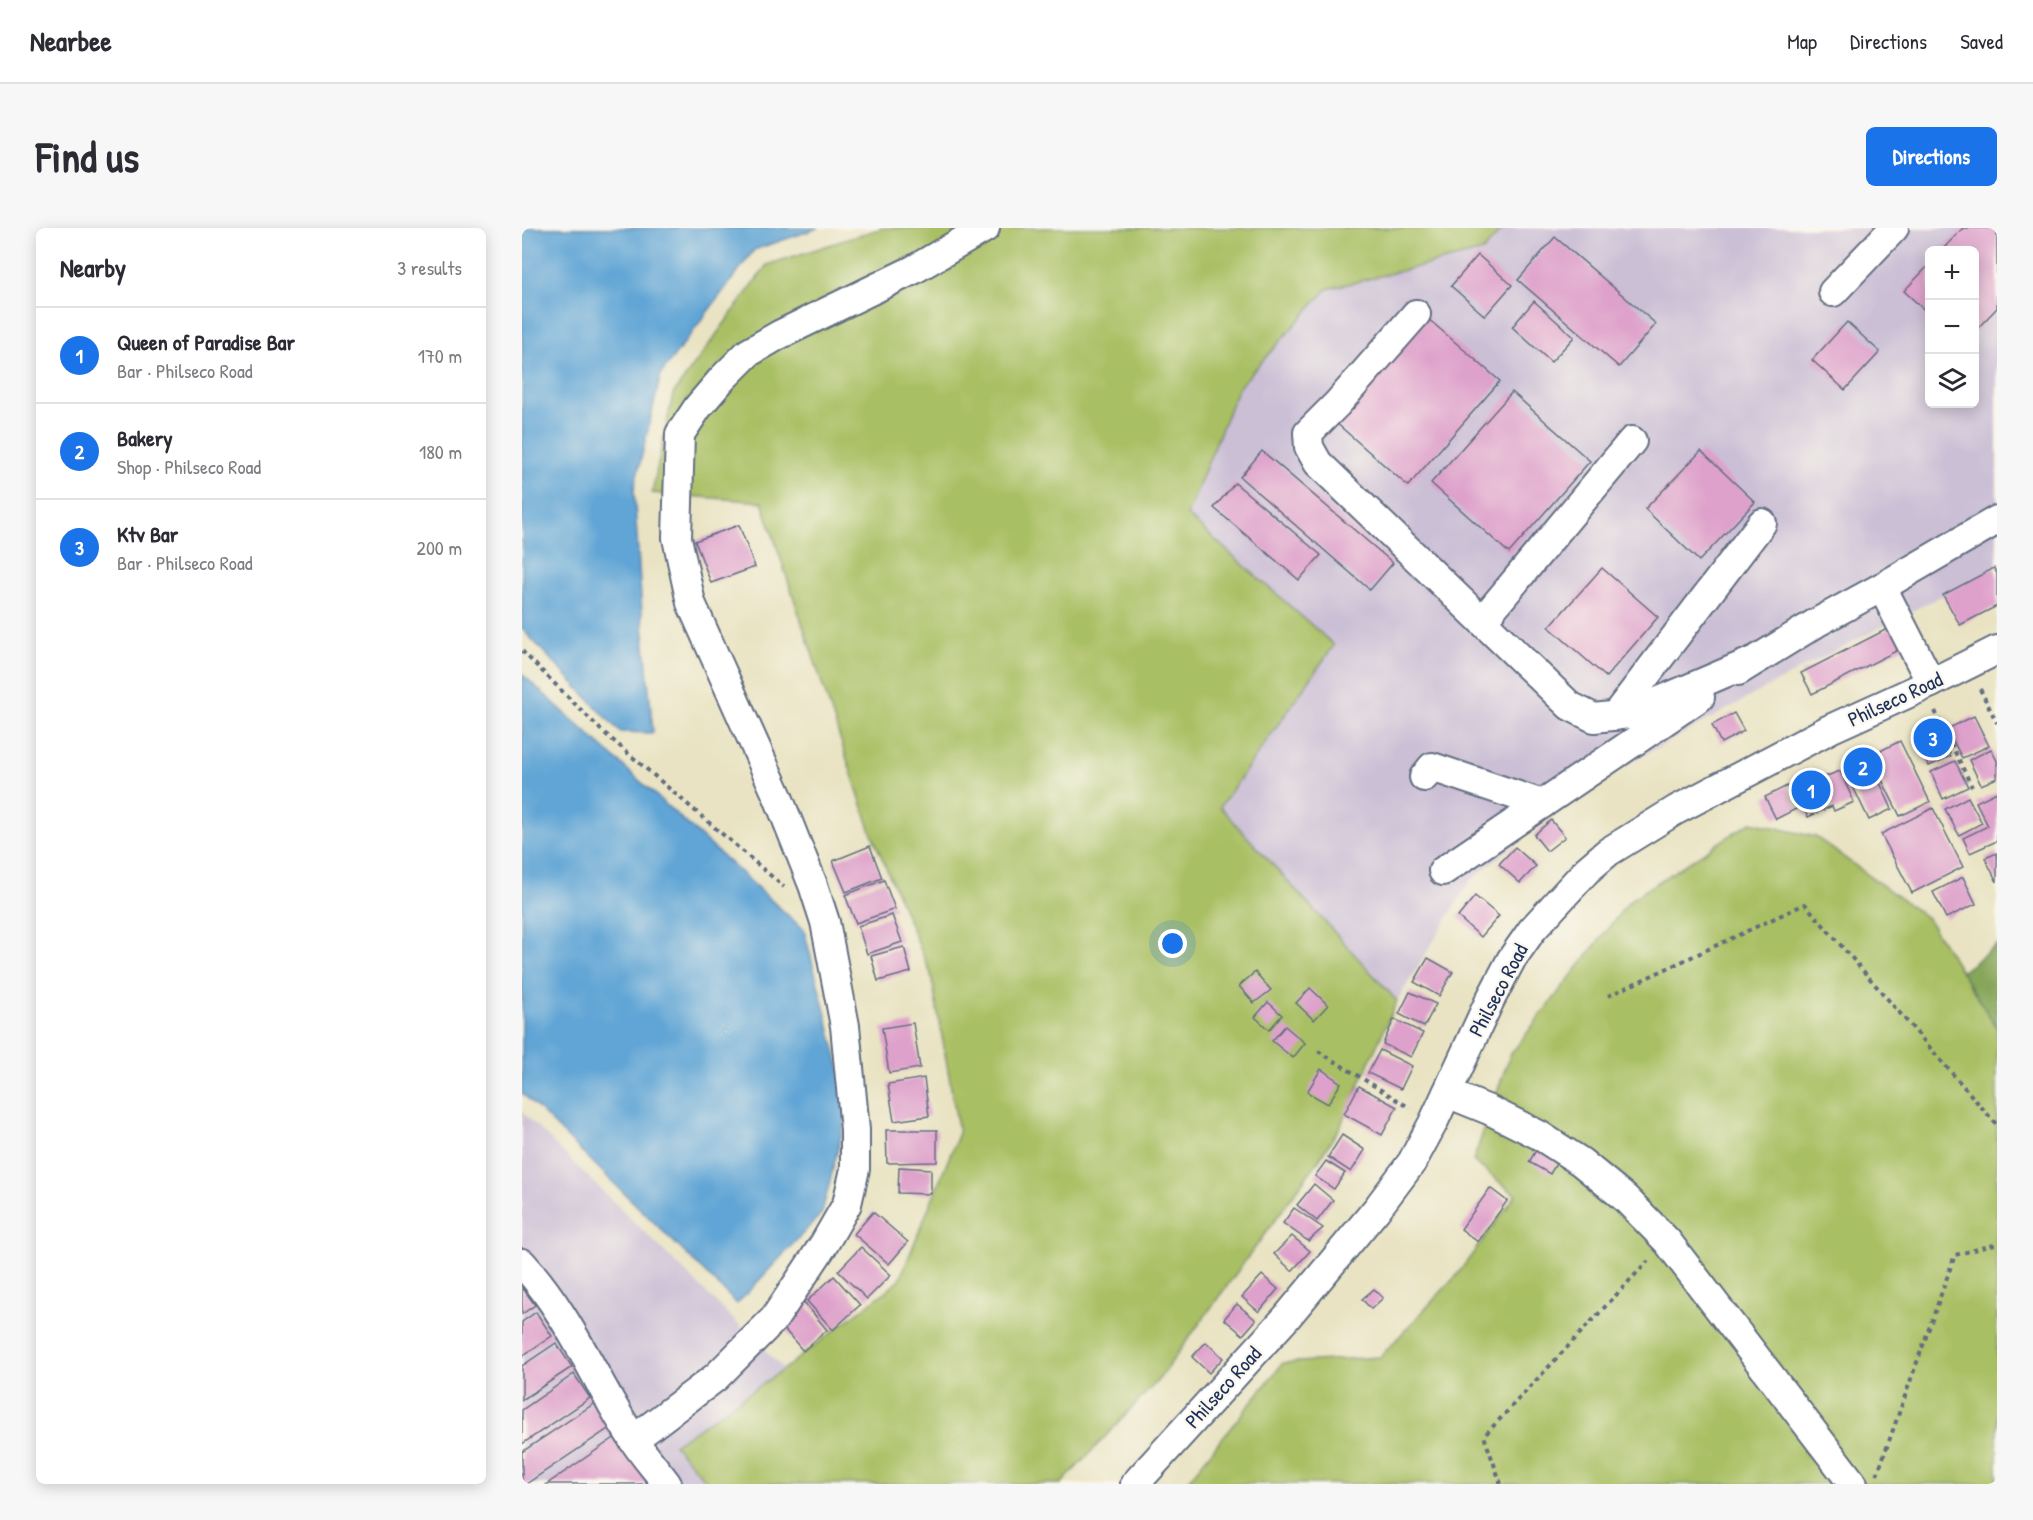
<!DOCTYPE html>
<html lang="en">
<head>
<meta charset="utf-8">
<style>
	body { margin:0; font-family:"Patrick Hand",sans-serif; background:#f7f7f7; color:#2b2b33 }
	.controls { position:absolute; right:18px; top:18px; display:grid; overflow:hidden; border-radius:9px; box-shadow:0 3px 15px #0003 }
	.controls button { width:54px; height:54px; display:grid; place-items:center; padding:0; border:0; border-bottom:2px solid #e1e1e2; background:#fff; color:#2b2b33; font:30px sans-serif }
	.you { position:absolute; left:651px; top:716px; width:21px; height:21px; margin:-15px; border:4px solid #fff; border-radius:50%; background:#1a73e8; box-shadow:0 0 0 9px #1a73e833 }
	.badge { display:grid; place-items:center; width:39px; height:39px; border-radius:50%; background:#1a73e8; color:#fff; font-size:20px; font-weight:700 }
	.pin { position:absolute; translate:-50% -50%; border:3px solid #fff; box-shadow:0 2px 6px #0006 }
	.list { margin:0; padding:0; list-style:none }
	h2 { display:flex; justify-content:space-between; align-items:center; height:78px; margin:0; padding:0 24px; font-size:26px }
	h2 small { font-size:20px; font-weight:400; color:#7c7c81 }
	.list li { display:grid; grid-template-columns:39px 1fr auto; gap:18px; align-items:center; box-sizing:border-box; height:96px; padding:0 24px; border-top:2px solid #e1e1e2 }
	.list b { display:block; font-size:22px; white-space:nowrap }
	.list p { margin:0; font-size:20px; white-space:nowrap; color:#7c7c81 }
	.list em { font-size:20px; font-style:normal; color:#7c7c81 }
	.icon { flex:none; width:33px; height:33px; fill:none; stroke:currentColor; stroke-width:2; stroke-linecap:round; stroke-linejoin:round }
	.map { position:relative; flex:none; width:1475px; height:1256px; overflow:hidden; border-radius:9px }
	header { display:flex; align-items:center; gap:36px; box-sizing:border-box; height:84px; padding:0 30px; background:#fff; border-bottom:2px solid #e1e1e2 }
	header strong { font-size:28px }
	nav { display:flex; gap:33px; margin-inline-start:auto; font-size:21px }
	.intro { display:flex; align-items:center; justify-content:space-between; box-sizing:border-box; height:144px; padding:0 36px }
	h1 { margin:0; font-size:42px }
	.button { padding:15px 27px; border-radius:9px; background:#1a73e8; color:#fff; font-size:21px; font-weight:700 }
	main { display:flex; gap:36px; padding:0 36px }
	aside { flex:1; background:#fff; border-radius:9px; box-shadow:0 3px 15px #0003 }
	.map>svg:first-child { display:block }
	.industrial { fill:#cbbfd5; fill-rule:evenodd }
	.green { fill:#a9bf64; stroke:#627761; stroke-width:1.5 }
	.forest { fill:#86a65a; stroke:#506a5c; stroke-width:1.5 }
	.water { fill:#60a5d5; stroke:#3e6a9a; stroke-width:1.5 }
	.building { fill:#dea1cb }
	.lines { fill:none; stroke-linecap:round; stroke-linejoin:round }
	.minor-casing { stroke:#636e81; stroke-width:32 }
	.path { stroke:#636e81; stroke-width:4; stroke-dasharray:4.5 4.5; stroke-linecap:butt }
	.minor { stroke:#fff; stroke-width:28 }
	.labels { text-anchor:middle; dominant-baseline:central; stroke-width:4.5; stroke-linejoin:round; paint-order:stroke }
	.street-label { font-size:21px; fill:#1b2f5e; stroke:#fbf7ec }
</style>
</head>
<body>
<header>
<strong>Nearbee</strong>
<nav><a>Map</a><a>Directions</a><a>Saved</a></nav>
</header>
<div class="intro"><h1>Find us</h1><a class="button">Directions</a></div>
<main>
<aside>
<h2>Nearby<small>3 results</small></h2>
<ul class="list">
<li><span class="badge">1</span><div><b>Queen of Paradise Bar</b><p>Bar · Philseco Road</p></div><em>170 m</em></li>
<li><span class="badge">2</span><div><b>Bakery</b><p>Shop · Philseco Road</p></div><em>180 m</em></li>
<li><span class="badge">3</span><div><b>Ktv Bar</b><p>Bar · Philseco Road</p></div><em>200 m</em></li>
</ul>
</aside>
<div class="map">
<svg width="1475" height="1256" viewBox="0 0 1475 1256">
	<rect width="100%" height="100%" fill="#fbf7ec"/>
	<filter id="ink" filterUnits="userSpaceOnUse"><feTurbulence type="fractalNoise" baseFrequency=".0167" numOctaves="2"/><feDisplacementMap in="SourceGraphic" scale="12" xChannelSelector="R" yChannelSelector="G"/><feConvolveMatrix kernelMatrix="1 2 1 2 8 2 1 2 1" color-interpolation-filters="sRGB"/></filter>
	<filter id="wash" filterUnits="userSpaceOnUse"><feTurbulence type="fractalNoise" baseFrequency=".008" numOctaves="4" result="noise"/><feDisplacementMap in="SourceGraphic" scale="24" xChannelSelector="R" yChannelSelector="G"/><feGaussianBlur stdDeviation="1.35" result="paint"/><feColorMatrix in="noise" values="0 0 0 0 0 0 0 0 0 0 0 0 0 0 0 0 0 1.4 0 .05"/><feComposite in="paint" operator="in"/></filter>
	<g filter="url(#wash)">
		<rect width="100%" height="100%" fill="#e9e3c3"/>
		<g class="industrial">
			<path d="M981,0H1475V339L1280,440L1055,564L948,653L875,773L698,579L812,417L665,287L716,160L805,61L960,23ZM1408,22H1452V176H1408Z"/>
			<polygon points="0,884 262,1141 153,1217 187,1256 0,1256"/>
		</g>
		<g class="green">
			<polygon points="360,0 981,0 961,23 805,61 716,160 665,287 812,417 698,579 875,773 818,899 796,933 637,1151 539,1256 187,1256 152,1217 262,1141 377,1053 437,905 409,746 349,604 240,274 130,265 151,166 245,37"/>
			<polygon points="1229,594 1294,609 1405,690 1475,800 1475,1256 663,1256 761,1135 858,1129 935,1047 994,967 951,933 988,827 1108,672"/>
		</g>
		<polygon class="forest" points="1475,717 1475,800 1439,744"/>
		<g class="water">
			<polygon points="0,0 296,0 232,22 139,146 112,261 120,385 131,505 98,504 0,401"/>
			<polygon points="0,446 282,702 327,876 300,985 215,1076 0,865"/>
		</g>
		<g id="blocks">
			<g class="building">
				<polygon points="1441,0 1475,0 1475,80 1452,104 1452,22 1420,22"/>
				<polygon points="1033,9 1134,96 1097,139 996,52"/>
				<polygon points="956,27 990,57 963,88 929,58"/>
				<polygon points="1408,36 1408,87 1382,63"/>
				<polygon points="1012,73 1052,109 1029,134 990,99"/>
				<polygon points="904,89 978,153 886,258 812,193"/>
				<polygon points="1325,94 1358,124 1323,162 1290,132"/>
				<polygon points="990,164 1068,233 987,325 909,255"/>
				<polygon points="740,223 871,335 848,362 718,249"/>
				<polygon points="1179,223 1233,274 1177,333 1123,281"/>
				<polygon points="713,255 799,327 777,352 692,280"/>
				<polygon points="217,297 233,339 189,355 173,313"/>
				<polygon points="1080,340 1136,389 1084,449 1027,399"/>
				<polygon points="1472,340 1475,346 1475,378 1438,397 1421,367"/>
				<polygon points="1373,397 1384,418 1290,466 1279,445"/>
				<polygon points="1212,485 1222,503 1199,515 1190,497"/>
				<polygon points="1452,488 1467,518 1440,530 1425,501"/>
				<polygon points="1416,500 1429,528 1407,538 1394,511"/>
				<polygon points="1378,513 1408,574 1378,588 1348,528"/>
				<polygon points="1469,521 1475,533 1475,550 1459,557 1447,532"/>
				<polygon points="1348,533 1370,581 1347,592 1324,544"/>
				<polygon points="1433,533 1446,559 1421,571 1409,544"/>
				<polygon points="1318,543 1332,574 1312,583 1310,578 1286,589 1274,565 1297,554 1305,568 1297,551"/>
				<polygon points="1265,558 1276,580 1254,591 1243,569"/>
				<polygon points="1475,564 1475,613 1448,625 1441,610 1466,598 1454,574"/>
				<polygon points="1446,569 1460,595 1437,607 1423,581"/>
				<polygon points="1411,580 1441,639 1390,665 1359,606"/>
				<polygon points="1029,592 1043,609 1025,623 1012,607"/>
				<polygon points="348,618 360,650 324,664 311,633"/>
				<polygon points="993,619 1014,638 998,655 977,636"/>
				<polygon points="1475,625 1475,654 1463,630"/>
				<polygon points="1441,649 1454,676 1424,690 1411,664"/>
				<polygon points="362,652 373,681 334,695 323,667"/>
				<polygon points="953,668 977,688 959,709 936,689"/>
				<polygon points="370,687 380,714 345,726 336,698"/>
				<polygon points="382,719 389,744 356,753 349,728"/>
				<polygon points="906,730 931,744 917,768 892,754"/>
				<polygon points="733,744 749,762 732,775 717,758"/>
				<polygon points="788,760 806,777 792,792 774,775"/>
				<polygon points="888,764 914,776 902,799 877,786"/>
				<polygon points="746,774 760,787 747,802 733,789"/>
				<polygon points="872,791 901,805 889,829 861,816"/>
				<polygon points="391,795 398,840 367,845 360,800"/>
				<polygon points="763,798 783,815 771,830 750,813"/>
				<polygon points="858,822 890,838 879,861 846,845"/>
				<polygon points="799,841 819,855 806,876 785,864"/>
				<polygon points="402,850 407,888 372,893 366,856"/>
				<polygon points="837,858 875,879 860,907 822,886"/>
				<polygon points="364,902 415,902 415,934 365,935"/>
				<polygon points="820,907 843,922 829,944 806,929"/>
				<polygon points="1016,919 1037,931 1028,946 1007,934"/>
				<polygon points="804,933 823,945 812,961 793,948"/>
				<polygon points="377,939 409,941 409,966 376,965"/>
				<polygon points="792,956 811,972 795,993 775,977"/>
				<polygon points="968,960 985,973 956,1014 939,1001"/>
				<polygon points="772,980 801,1000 786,1013 761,995"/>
				<polygon points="351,984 386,1014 367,1036 332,1006"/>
				<polygon points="770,1008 788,1023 770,1043 752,1026"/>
				<polygon points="339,1019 369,1047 345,1071 316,1043"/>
				<polygon points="740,1047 756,1061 737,1084 720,1069"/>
				<polygon points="312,1048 338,1077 311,1102 285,1073"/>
				<polygon points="0,1059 13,1077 0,1086"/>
				<polygon points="852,1061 861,1070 849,1081 840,1071"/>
				<polygon points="282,1074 305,1102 281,1123 257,1095"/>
				<polygon points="715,1076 734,1092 721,1107 702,1091"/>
				<polygon points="14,1084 30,1108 0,1128 0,1094"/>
				<polygon points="684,1114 701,1130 687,1145 670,1129"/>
				<polygon points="34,1115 50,1139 0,1172 0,1138"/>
				<polygon points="52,1146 68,1170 0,1216 0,1182"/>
				<polygon points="73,1175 89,1199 4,1256 0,1256 0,1224"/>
				<polygon points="101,1204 136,1256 25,1256"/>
			</g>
		</g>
	</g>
	<g filter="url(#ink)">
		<use href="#blocks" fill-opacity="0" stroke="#636e81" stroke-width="1.5"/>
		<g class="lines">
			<g class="minor-casing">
				<g id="minor">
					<polyline points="1311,64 1372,0"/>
					<polyline points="894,86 815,176 786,205 787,219 796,235 1048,478 1072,490 1107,486 1231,433"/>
					<polyline points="1360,359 1475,292"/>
					<polyline points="960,393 1110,213"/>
					<polyline points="1216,443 1294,395 1360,359 1409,455"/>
					<polyline points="1093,488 1240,295"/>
					<polyline points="902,549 910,539 1020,576"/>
					<polyline points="921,643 1178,469"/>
					<polyline points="925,865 967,882 1017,907 1059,934 1103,970 1145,1013 1331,1256"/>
					<path d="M0,1035C48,1087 73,1153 111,1211C121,1227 134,1241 145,1256"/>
					<polyline points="111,1212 194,1149 252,1091 302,1016 325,976 333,941 333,902 323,798 303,694 291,657 256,569 169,375 155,310 158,206 176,179 200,151 226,125 257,107 391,42 463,0"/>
					<polyline points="613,1256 764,1090 854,982 890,934 911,895 968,772 989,732 1010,702 1065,642 1086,624 1154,582 1308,501 1409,455 1475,422"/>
				</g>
			</g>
			<g class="path">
				<polyline points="0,423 79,502 262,659"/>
				<polyline points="1458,461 1475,495"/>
				<polyline points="1413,483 1450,559"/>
				<polyline points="1086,768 1283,676 1475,897"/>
				<polyline points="796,823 888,880"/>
				<polyline points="1355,1247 1433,1027 1475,1016"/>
				<polyline points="979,1256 962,1208 1126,1033"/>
			</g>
			<use href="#minor" class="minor"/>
		</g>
	</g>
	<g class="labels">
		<g class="street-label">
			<text transform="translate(1373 471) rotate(-25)">Philseco Road</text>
			<text transform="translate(976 762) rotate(-62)">Philseco Road</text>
			<text transform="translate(701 1159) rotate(-48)">Philseco Road</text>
		</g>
	</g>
</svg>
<div class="controls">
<button>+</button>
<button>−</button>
<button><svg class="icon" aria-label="layers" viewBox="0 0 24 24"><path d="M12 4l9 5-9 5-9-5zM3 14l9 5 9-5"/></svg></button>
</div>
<div class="you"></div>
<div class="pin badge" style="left:1289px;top:562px">1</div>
<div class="pin badge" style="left:1341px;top:539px">2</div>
<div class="pin badge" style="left:1411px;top:510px">3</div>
</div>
</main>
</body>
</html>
